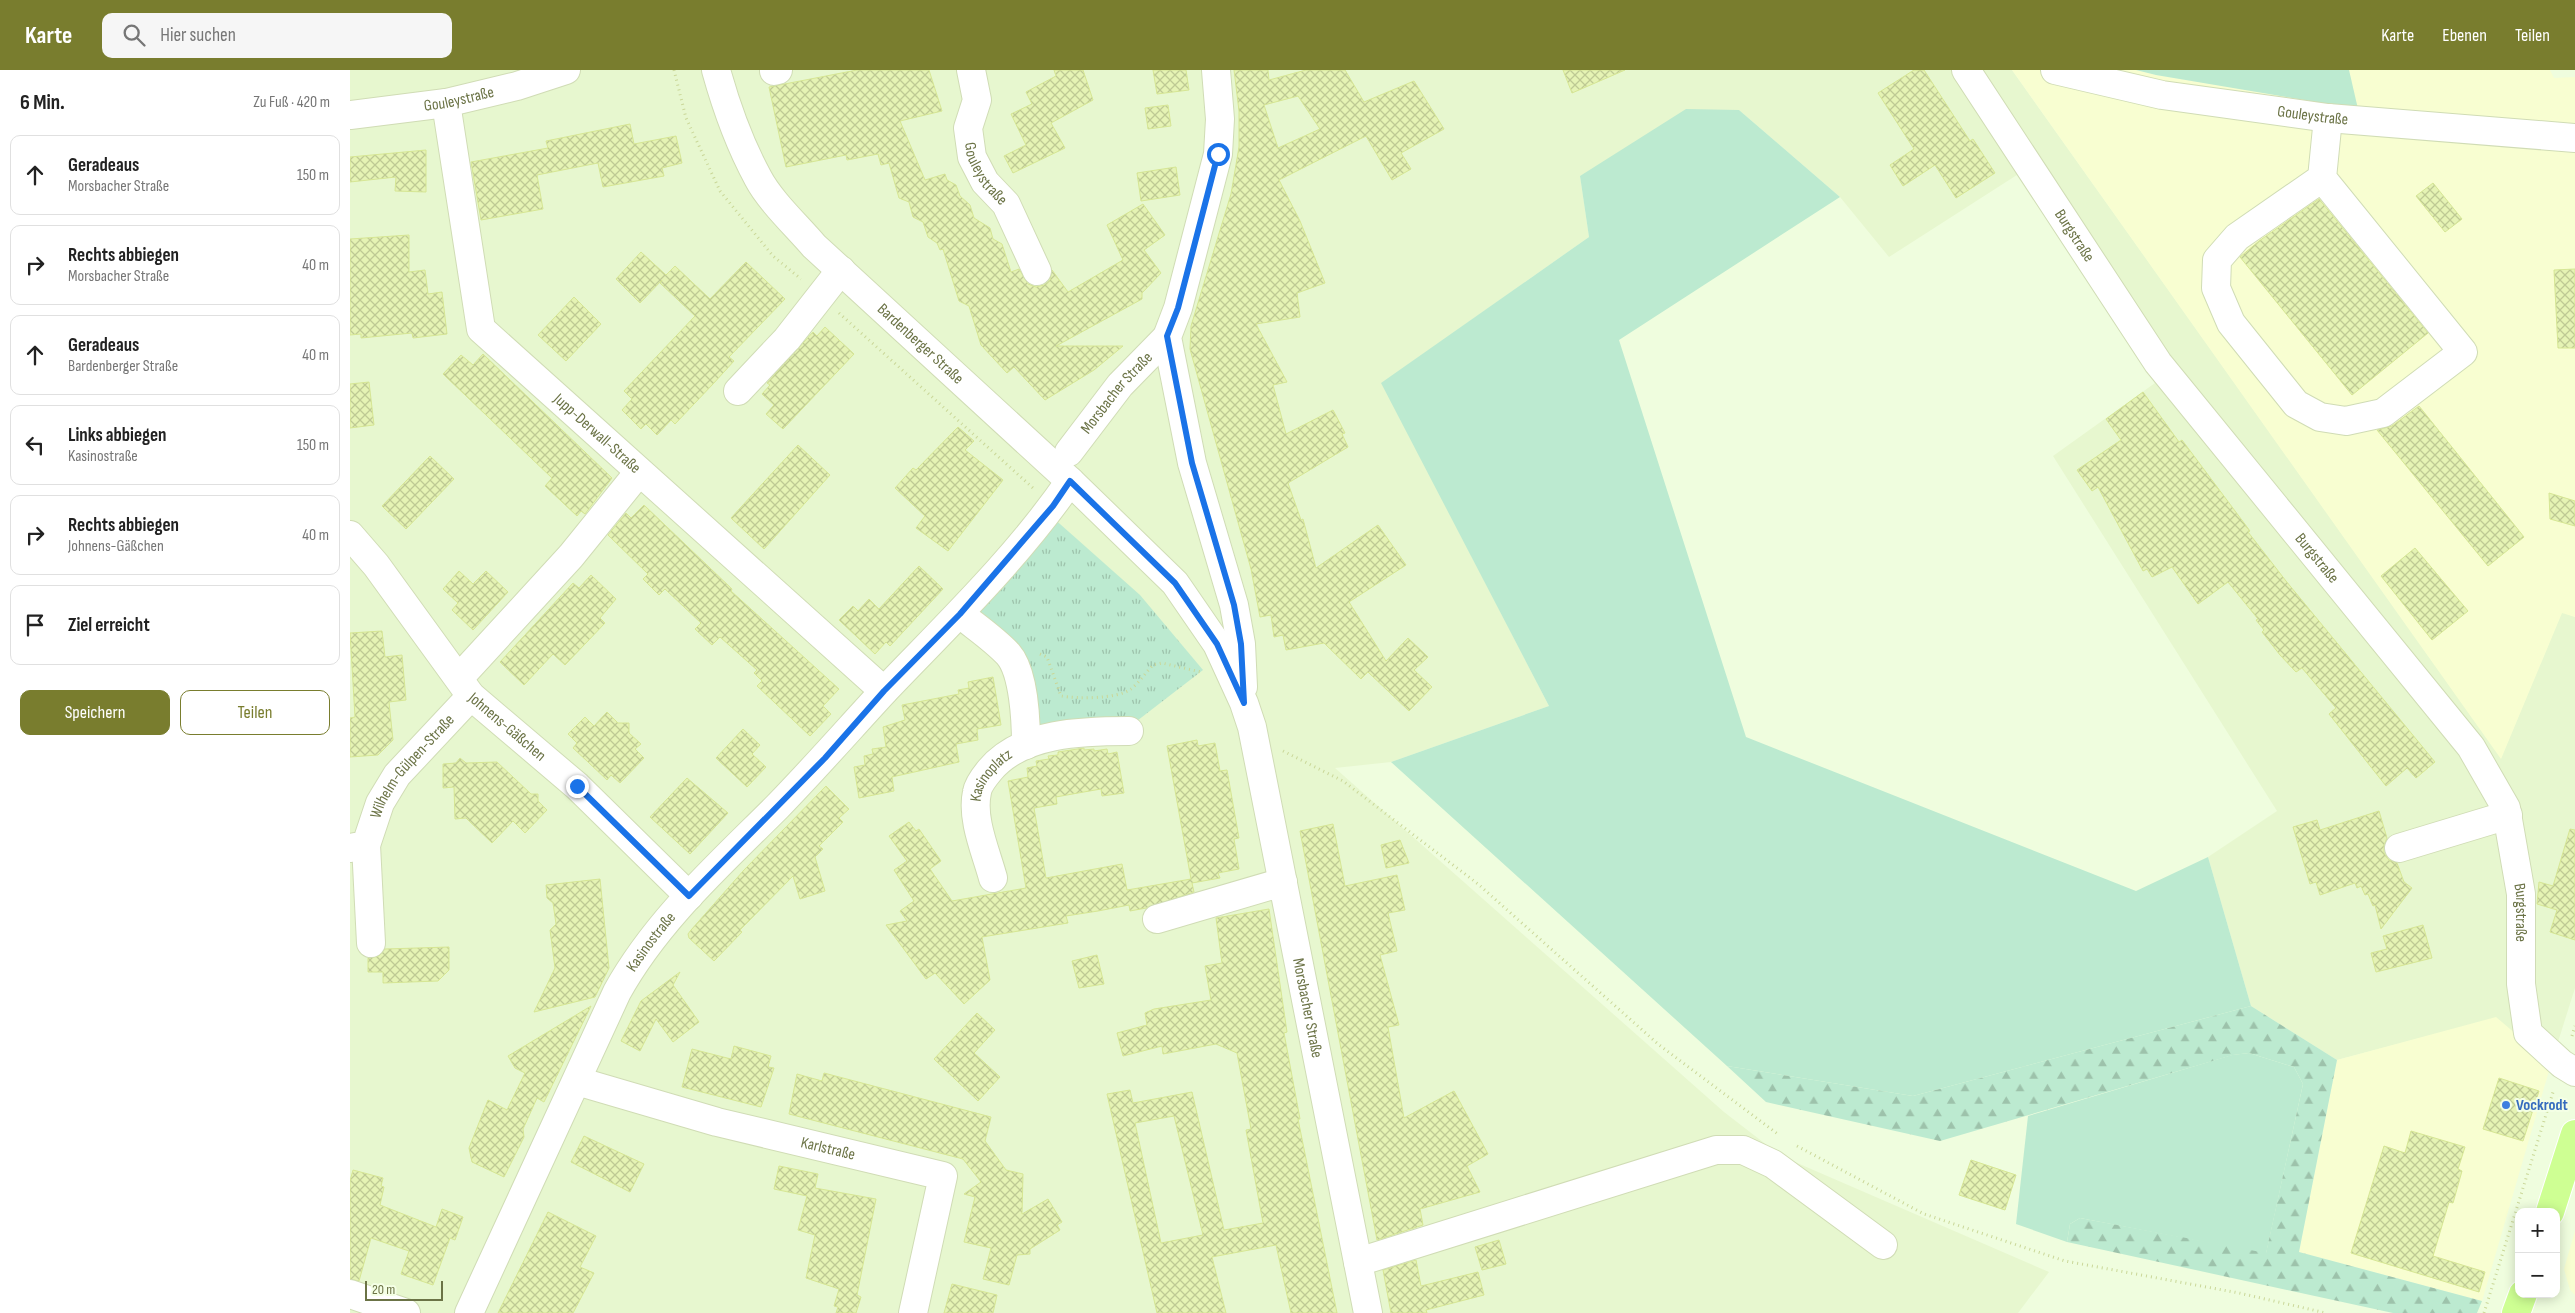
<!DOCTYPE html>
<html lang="de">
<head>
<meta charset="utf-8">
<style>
	body { margin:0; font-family:"Sofia Sans Condensed",sans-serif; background:#f6f6f6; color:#222 }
	.controls { position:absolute; right:15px; bottom:15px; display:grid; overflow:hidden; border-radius:10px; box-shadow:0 2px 12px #0003 }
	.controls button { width:45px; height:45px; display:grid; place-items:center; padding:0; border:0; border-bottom:1px solid #e0e0e0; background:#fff; color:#222; font:25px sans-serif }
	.scale { position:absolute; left:15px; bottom:12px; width:78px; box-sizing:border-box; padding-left:5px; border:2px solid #6b7346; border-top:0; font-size:14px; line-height:18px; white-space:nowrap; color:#6b7346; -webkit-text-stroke:4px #f4ffe5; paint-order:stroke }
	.stop { position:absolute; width:15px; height:15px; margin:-11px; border:4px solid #1a73e8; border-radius:50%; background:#fff }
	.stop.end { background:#1a73e8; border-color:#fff; box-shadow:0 1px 5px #0008 }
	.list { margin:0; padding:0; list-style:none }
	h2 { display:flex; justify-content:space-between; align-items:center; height:65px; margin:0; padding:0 20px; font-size:21px }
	h2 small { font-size:16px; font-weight:400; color:#767676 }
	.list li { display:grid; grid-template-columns:32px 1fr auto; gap:15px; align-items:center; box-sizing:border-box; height:80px; margin:0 10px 10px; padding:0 10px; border:1px solid #e0e0e0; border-radius:10px }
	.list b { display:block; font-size:19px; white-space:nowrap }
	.list p { margin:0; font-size:16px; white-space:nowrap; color:#767676 }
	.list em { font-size:16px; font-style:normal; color:#767676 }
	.actions { display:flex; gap:10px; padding:15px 20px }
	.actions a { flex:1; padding:11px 0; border:1px solid #797d2e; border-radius:10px; text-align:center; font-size:18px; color:#797d2e }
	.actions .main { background:#797d2e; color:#fff }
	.icon { flex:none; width:28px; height:28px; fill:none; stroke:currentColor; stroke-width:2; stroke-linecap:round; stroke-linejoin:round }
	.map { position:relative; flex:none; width:2225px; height:1243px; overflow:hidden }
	header { display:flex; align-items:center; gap:30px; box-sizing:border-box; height:70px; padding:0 25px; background:#797d2e; color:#fff }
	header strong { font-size:24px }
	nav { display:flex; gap:28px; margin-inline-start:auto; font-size:18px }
	.search { width:350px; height:45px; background:#f6f6f6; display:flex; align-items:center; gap:12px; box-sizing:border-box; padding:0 18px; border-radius:10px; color:#767676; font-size:19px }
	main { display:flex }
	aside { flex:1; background:#fff }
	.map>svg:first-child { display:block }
	.residential { fill:#e7f7cf }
	.commercial { fill:#f8fed1 }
	.grass { fill:#bcead0 }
	.forest { fill:url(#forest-firs) }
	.park { fill:url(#park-tufts) }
	.building { fill:url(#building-cross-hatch); stroke:#d6e694; fill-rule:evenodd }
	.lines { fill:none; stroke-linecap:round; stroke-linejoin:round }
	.minor-casing { stroke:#d0dcb5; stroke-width:30 }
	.major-casing { stroke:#fff; stroke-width:30 }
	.path { stroke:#cad798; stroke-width:3; stroke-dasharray:1 4; stroke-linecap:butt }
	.minor { stroke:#fff; stroke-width:28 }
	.major { stroke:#ceff93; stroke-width:28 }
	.route { stroke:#1a73e8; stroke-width:6 }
	.shop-dot { fill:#3f7fe0; stroke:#f4ffe5; stroke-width:2 }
	.labels { text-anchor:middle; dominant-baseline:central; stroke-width:4; stroke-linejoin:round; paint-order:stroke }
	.street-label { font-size:16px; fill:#6b7346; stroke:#f4ffe5 }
	.shop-label { font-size:16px; font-weight:bold; fill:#366cbe; stroke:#f4ffe5; text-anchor:start }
</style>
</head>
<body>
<header>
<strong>Karte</strong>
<div class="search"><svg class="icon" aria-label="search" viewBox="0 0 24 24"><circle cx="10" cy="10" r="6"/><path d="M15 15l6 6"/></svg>Hier suchen</div>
<nav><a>Karte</a><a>Ebenen</a><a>Teilen</a></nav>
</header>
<main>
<aside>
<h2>6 Min.<small>Zu Fuß · 420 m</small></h2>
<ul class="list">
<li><svg class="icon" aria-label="ahead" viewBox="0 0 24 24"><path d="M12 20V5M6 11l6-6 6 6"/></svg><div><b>Geradeaus</b><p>Morsbacher Straße</p></div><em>150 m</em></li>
<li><svg class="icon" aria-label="right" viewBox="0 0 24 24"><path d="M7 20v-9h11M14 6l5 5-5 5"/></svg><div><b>Rechts abbiegen</b><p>Morsbacher Straße</p></div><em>40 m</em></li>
<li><svg class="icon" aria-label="ahead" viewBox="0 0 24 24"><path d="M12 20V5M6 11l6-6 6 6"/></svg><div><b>Geradeaus</b><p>Bardenberger Straße</p></div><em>40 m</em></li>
<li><svg class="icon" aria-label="left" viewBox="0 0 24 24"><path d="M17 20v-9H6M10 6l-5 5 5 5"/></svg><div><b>Links abbiegen</b><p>Kasinostraße</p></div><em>150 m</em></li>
<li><svg class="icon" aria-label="right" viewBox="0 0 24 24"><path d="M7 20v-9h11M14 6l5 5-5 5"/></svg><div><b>Rechts abbiegen</b><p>Johnens-Gäßchen</p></div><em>40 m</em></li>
<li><svg class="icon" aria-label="arrive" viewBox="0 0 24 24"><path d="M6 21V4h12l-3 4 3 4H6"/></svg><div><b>Ziel erreicht</b></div></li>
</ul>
<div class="actions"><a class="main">Speichern</a><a>Teilen</a></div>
</aside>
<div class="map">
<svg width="2225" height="1243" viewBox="0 0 2225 1243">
	<defs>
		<pattern id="forest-firs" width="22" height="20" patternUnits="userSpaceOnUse" patternTransform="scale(1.25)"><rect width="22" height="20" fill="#bcead0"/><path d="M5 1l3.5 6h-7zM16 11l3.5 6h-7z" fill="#9dc2ab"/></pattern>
		<pattern id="park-tufts" width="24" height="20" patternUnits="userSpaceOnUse" patternTransform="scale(1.25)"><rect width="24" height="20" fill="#bcead0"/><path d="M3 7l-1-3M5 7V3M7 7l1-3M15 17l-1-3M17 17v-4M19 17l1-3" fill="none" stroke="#9dc2ab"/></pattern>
		<pattern id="building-cross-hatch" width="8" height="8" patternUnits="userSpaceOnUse" patternTransform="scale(1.25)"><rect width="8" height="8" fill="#e5f3b4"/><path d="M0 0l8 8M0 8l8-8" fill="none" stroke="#bec994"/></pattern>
	</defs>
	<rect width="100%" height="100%" fill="#effdde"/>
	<polygon class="residential" points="0,0 1662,0 2151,688 2212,542 2225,547 2225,918 2201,994 2146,948 1987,990 1901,936 1858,787 1927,741 1703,386 1805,313 1670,103 1539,187 1490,127 1389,40 1230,106 1239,167 1032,313 1199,636 1041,692 985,698 1374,1042 1431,1086 1699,1202 1668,1243 0,1243"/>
	<g class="commercial">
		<polygon points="1662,0 1786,0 1806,5 2007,38 1999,0 2200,0 2204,8 2225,7 2225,547 2212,543 2151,689"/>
		<polygon points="2146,947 2201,994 2132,1231 1949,1182 1987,990"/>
		<polygon points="2225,1161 2225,1225 2220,1220 2214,1199"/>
	</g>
	<g class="grass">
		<polygon points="1786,0 1999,0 2008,39 1806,5"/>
		<polygon points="1336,39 1389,40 1490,127 1269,270 1396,667 1786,821 1858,787 1901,936 1563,1026 1377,996 1041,692 1199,636 1031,313 1239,167 1230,106"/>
		<polygon points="1899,983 1944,997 1953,1014 1916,1184 1730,1148 1720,1154 1717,1172 1666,1154 1678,1046 1882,985"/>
	</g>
	<polygon class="forest" points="1901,936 1987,990 1949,1182 2132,1231 2127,1243 2043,1243 1717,1172 1720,1154 1730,1148 1916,1183 1953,1014 1944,997 1899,983 1883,985 1590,1071 1416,1032 1377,996 1563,1026"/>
	<polygon class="park" points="701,446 790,525 853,600 783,654 685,661 622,539"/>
	<g class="building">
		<polygon points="507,0 579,0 592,41 550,51 575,110 595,104 597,110 606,115 610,126 620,135 624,148 640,158 643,169 652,174 661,202 669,199 678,214 686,217 694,215 700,210 702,200 718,222 773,190 757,155 793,134 815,165 794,180 811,203 792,223 792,229 706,276 773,276 744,300 695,330 664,297 657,303 631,275 619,236 609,231 593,179 590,180 587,173 578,167 573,152 563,147 559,132 549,128 539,93 531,95 528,84 497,90 496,85 436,97 419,17"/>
		<polygon points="704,0 733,0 743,30 701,53 715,78 663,103 654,86 676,75 661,44 682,34 676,22 706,6"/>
		<polygon points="803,0 836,0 839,20 807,24"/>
		<path d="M884,0H918L919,10L956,0H995L1014,32L1064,11L1094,59L1051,83L1061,99L1042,110L1016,66L929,110L950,151L975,213L947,223L950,247L906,254L937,312L923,315L936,364L983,340L995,363L992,364L998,377L938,413L951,450L953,449L966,498L1028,455L1056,495L999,532L1036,591L1058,568L1078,587L1064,600L1082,617L1059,641L1018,602L1011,609L974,573L936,580L933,565L924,567L921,545L910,547L901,499L840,279L841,256L881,124L889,77V41ZM948,26L970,59L928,78L914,35Z"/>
		<polygon points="1213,0 1275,0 1222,23"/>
		<polygon points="1564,0 1574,0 1620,71 1623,69 1645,103 1606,128 1585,95 1553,116 1540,95 1564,79 1528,23"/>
		<polygon points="818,35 821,56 798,59 795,38"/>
		<polygon points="280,54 284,74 326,66 332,93 312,98 314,106 253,117 248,93 187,105 193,139 131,150 121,92 198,78 196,71"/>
		<polygon points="76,80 76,122 45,121 46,107 0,112 0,87"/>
		<polygon points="826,97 830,125 791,131 787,103"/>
		<polygon points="2083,113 2112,149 2095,162 2066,126"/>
		<polygon points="1969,129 2078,263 2002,325 1890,187 1909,171"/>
		<polygon points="59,165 59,202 75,200 78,224 92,222 97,264 63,268 62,263 11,268 11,264 0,265 0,169"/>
		<polygon points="291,182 316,205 325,196 360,229 396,192 435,229 379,287 384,291 363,314 325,354 321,350 307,365 296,354 291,359 272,340 282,329 274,321 345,246 310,213 312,210 290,233 266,209"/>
		<polygon points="2225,199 2225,278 2208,278 2204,200"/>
		<polygon points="224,227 251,254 216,291 188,265"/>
		<polygon points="475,257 504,284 433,359 416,344 424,335 412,324 420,315 417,313 463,262 467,266"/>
		<polygon points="133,284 262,408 235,444 231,441 227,446 195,416 202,408 93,304 111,285 123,295"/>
		<polygon points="19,312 24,355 0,358 0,314"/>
		<polygon points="1793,322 1829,372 1832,370 1900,461 1898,462 1936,511 2085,692 2066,708 2057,698 2036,716 1979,644 1986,638 1952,598 1946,602 1930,585 1912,562 1914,560 1906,550 1908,549 1878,512 1848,534 1822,497 1802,507 1797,499 1793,501 1748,417 1742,421 1727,400 1771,370 1756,349"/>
		<polygon points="2069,336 2174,467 2138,496 2027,360 2042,356"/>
		<polygon points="608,357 624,371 615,380 653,410 598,481 566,458 575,446 545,418 563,398 566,400"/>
		<polygon points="448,375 480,405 414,479 381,448"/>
		<polygon points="80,386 104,409 56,459 32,436"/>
		<polygon points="2199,423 2225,431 2225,456 2200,449"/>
		<polygon points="294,435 382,519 381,521 489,619 473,636 481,644 460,666 407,616 412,611 404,603 407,600 370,567 362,575 345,559 351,553 315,519 309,525 293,509 298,504 258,465 276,443 281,448"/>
		<polygon points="2065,478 2118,541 2082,570 2031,506"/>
		<polygon points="569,496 593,519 540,576 536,572 525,584 489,550 503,536 508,541 519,529 529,539"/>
		<polygon points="109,501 123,514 136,501 158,522 123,560 102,540 108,533 93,519"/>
		<polygon points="241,505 266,529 250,548 255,553 215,595 203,584 174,615 150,592 223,513 229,518"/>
		<polygon points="32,561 35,587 52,585 56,630 39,632 43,670 28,685 0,687 0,648 5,647 0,563"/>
		<polygon points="643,607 651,655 627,659 628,670 606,674 609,692 542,707 544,721 509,728 504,697 515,695 514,686 523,684 522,679 536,677 533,657 555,650 552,635 609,624 608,620 619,618 618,612"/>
		<polygon points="257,642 268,653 279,653 279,663 291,674 285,679 294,688 270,713 261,705 257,710 238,692 223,678 227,673 218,664 235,647 244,656"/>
		<polygon points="393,659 410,675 402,684 416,697 397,717 366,688"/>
		<polygon points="847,670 848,676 865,673 870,701 877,700 889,768 884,769 889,799 868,803 870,808 842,813 844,822 796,838 780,841 779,835 748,841 716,846 718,853 632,867 640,910 614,934 585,903 576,909 536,855 557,851 550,841 564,831 544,800 557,791 539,766 559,752 566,761 569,759 591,791 580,799 602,831 676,818 658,711 678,707 677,698 687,696 686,691 699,689 698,686 708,685 708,682 734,678 734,680 744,679 744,681 757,679 758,684 767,682 774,723 752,726 751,719 728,723 706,727 707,734 684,738 696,808 772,794 777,820 841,809 817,676"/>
		<polygon points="110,688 116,693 147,692 181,724 188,724 188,731 197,740 175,763 163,751 142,773 116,748 105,749 104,717 93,718 93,694 106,693"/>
		<polygon points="337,708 378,743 340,784 300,747"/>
		<polygon points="476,716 499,739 489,748 493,752 469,776 473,779 465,787 475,821 450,829 443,806 390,860 392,862 364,891 339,868 338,864 341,860 394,800"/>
		<polygon points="2029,741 2037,768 2034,775 2034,783 2039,790 2047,793 2054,812 2062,818 2031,859 2025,835 2023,836 2018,824 2015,825 2011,816 2007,818 2005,813 1970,825 1966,812 1960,814 1943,757 1967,750 1970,760"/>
		<polygon points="983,754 995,816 1047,805 1055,840 1038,843 1047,881 1030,885 1049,955 1038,957 1054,1048 1104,1021 1138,1084 1117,1096 1130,1122 1070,1139 1073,1155 1027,1170 950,761"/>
		<polygon points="2220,759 2225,760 2225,870 2200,862 2207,840 2187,834 2189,812 2203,816"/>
		<polygon points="1050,770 1059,793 1036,798 1031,775"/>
		<polygon points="250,809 259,898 245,927 184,942 205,898 200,860 206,854 203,833 197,828 196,815"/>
		<path d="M919,839L937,962L934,963L950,1049H948L987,1243H941L926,1175L862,1187L876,1243H807L757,1024L780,1020L783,1033L842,1022L874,1160L913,1153L896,1060L901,1059L887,983L866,974L813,984L812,976L773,986L767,963L797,955L795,943L804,939L861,930L855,896L872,893L866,848ZM824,1046L853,1165L811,1173L785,1053Z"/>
		<polygon points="2073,855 2082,888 2026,902 2021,883 2037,879 2033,866"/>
		<polygon points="99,877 99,900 88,911 33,913 33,902 18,902 18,888 29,886 35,879"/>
		<polygon points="747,885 754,914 729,918 722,891"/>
		<polygon points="330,902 323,915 349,952 323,972 306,949 290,981 271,971 291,931"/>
		<polygon points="241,936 194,1032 187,1028 173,1059 174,1067 154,1107 122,1092 119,1078 138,1030 157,1040 175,1003 165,998 158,986"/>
		<polygon points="627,943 645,960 624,983 650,1007 628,1031 584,989"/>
		<polygon points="384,976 421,986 418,997 424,998 411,1037 332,1017 342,979 381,989"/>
		<polygon points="474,1003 641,1047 635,1071 656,1100 673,1104 672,1144 698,1129 712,1152 707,1155 710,1160 680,1179 680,1184 667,1185 659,1215 633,1209 641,1178 614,1172 625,1127 614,1124 631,1112 613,1089 439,1044 447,1004 472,1011"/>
		<polygon points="2149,1008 2189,1021 2173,1071 2133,1059"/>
		<polygon points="2061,1061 2115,1077 2108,1099 2112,1101 2103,1133 2099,1132 2083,1186 2135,1202 2129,1222 2001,1183 2034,1076 2055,1083"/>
		<polygon points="234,1066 294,1094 280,1122 221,1092"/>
		<polygon points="1621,1090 1666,1105 1655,1140 1609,1125"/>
		<polygon points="429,1096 468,1104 465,1118 526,1129 507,1225 511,1227 506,1243 486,1243 488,1237 484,1236 489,1219 456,1208 465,1165 448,1160 457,1126 424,1119"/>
		<polygon points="3,1100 33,1108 31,1116 34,1117 30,1135 86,1157 92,1139 113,1147 105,1170 100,1168 83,1215 51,1204 59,1181 21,1168 9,1211 0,1209 0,1111"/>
		<polygon points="198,1142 246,1166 230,1197 244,1203 223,1243 148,1243"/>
		<polygon points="1149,1170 1156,1194 1132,1200 1125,1177"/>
		<polygon points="1066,1190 1071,1216 1128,1202 1134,1225 1076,1240 1077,1243 1041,1243 1033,1200"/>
		<polygon points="602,1214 647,1225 643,1243 594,1243"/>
	</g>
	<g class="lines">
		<g class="minor-casing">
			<g id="minor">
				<path id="s1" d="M366,0C376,36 390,75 408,108C420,131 447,156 464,176L720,411L825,513L867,574L894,633L902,657L1018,1243"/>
				<path id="s2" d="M621,0L627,30L618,58L622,87L635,112L656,134L687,201"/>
				<polyline points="866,0 870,49 868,84 828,238 817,267 842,393 884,535 891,574 893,617"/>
				<path id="s3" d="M1616,0L1808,293L2121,677L2156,738L2171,824V914L2178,963L2212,994L2225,1002"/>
				<path id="s4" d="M1705,0L1812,25L1978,48L2225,68"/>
				<polyline points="424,1 428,0"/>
				<path id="s5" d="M96,33L131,259L534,621"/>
				<path id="s6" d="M0,45L96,33L167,16L216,0"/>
				<polyline points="1972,108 1887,167 1867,190 1866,218 1881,253 1946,334 1970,347 1996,351 2033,343 2113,282 1972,108 1978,48"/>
				<polyline points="388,321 437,269 491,200"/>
				<path id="s7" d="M719,382L770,315L817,267"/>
				<path id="s8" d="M0,465L26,495L121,626L227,716L339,826"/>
				<path d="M610,544C626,557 644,569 658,584C674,602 676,652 676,675"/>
				<polyline points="109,608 221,486 289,402"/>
				<polyline points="16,775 21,873"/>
				<path id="s9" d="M0,778L16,775L30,733L47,705L121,626"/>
				<polyline points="2049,778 2158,745"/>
				<path id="s10" d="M643,808C636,782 621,749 627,722C628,715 635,706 640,700C672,662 733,661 779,661"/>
				<polyline points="807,849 933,812"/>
				<path id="s11" d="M227,1011L367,1052L593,1106L563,1243"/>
				<polyline points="1008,1192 1366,1080 1393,1080 1423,1094 1533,1175"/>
				<polyline points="0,1224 56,1243"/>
				<path id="s12" d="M119,1243L267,922C307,850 369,795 427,737C464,699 499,659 535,620C599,553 667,488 720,411"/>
			</g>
		</g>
		<g class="major-casing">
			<g id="major">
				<polyline points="2200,1142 2225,1064"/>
				<polyline points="2166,1243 2173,1224"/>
			</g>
		</g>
		<g class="path">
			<polyline points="324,0 336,48 370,121 423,186 451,209"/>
			<polyline points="489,243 683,418"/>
			<path d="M690,584L697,587L711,626C728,629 767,629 781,619C789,613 796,602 803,595L812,593L851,602"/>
			<polyline points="933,681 993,711 1128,814 1308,974 1429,1065"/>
			<polyline points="2222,966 2225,956"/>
			<polyline points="1447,1076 1574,1144 1715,1191 1889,1223 1976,1243"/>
			<polyline points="2134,1243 2204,1019"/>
		</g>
		<use href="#minor" class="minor"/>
		<use href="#major" class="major"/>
	</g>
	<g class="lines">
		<polyline class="route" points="227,716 339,826 475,688 534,621 610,544 703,436 720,411 825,513 867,574 894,633 891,574 884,535 842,393 817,266 828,238 868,84"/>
	</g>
	<circle class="shop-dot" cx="2156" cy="1035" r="5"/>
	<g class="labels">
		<g class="street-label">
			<text stroke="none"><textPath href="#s6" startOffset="110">Gouleystraße</textPath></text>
			<text stroke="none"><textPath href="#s4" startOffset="262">Gouleystraße</textPath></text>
			<text stroke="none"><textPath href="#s2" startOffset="110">Gouleystraße</textPath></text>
			<text stroke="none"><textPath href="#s3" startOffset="198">Burgstraße</textPath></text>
			<text stroke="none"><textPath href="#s1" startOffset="349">Bardenberger Straße</textPath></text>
			<text stroke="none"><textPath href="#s7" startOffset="76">Morsbacher Straße</textPath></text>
			<text stroke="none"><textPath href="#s5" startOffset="385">Jupp-Derwall-Straße</textPath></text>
			<text stroke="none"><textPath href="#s3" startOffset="602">Burgstraße</textPath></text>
			<text stroke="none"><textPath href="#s8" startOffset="249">Johnens-Gäßchen</textPath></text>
			<text stroke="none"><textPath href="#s9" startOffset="109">Wilhelm-Gülpen-Straße</textPath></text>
			<text stroke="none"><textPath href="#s10" startOffset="110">Kasinoplatz</textPath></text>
			<text stroke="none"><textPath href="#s3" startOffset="1022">Burgstraße</textPath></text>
			<text stroke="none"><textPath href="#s12" startOffset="414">Kasinostraße</textPath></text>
			<text stroke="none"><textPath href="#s1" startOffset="1149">Morsbacher Straße</textPath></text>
			<text stroke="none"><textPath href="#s11" startOffset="260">Karlstraße</textPath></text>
		</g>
		<g class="shop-label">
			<text x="2166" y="1035">Vockrodt</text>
		</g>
	</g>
</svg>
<div class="controls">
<button>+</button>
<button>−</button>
</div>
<div class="scale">20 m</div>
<div class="stop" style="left:868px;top:84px"></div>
<div class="stop end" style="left:227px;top:716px"></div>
</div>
</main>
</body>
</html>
